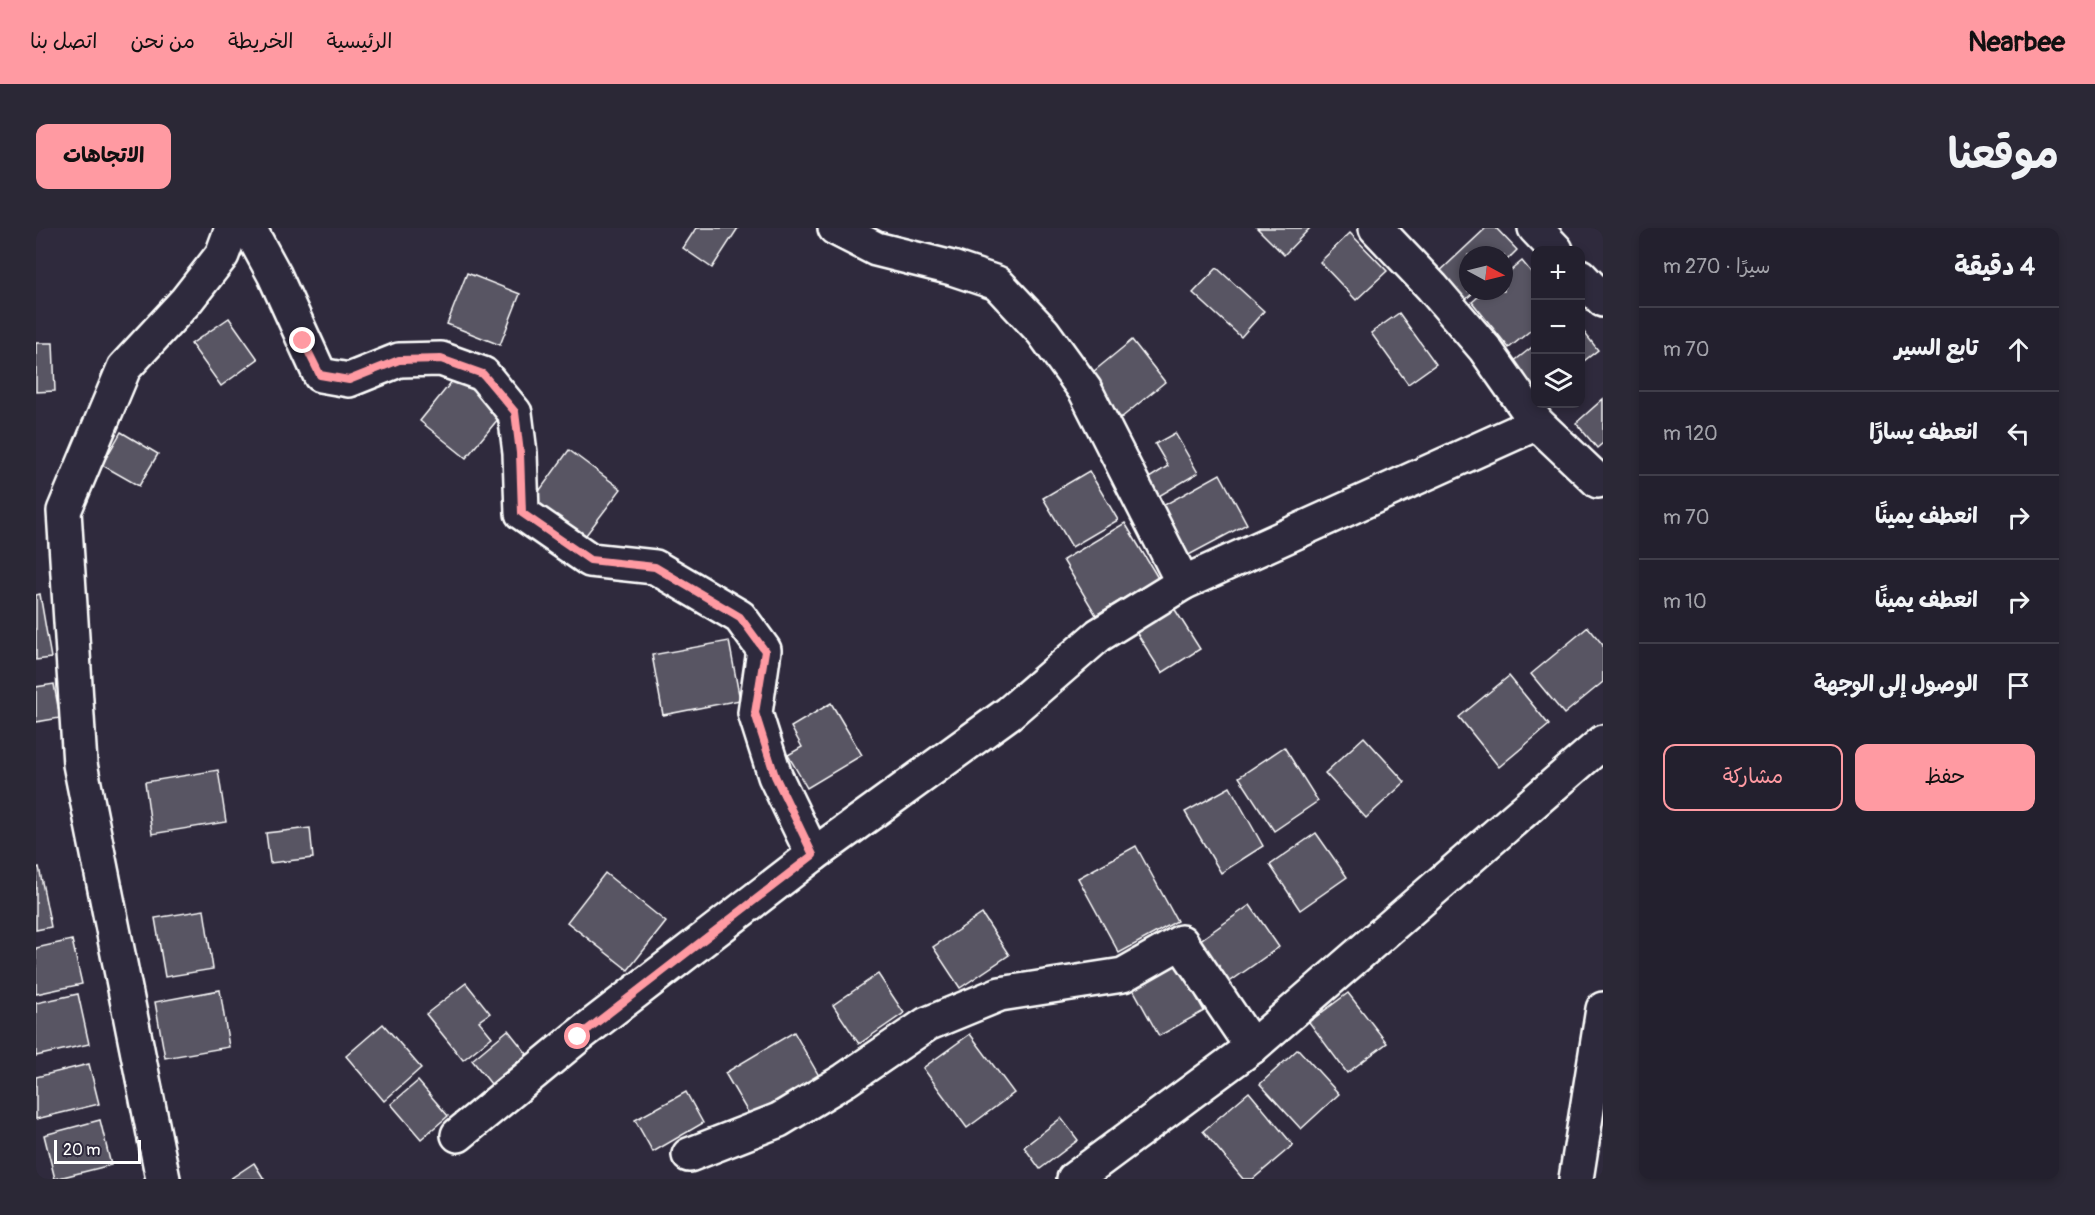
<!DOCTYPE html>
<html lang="ar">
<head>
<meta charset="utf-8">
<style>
	body { margin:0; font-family:Pangolin,"Playpen Sans Arabic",sans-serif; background:#2b2836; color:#f1f3f6; direction:rtl }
	.controls { position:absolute; right:18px; top:18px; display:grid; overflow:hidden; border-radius:12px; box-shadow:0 3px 9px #0003 }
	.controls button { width:54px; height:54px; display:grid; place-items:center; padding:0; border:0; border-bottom:2px solid #403e4a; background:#23202e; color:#f1f3f6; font:30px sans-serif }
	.compass { position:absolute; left:1423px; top:18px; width:54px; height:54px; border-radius:50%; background:#23202e; box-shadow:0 3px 9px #0003; rotate:97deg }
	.scale { position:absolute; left:18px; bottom:15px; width:87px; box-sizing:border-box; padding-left:6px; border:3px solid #fff; border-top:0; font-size:16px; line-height:21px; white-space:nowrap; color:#fff; -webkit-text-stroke:4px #2f2a3d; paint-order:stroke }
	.stop { position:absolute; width:18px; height:18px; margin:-14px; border:4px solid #ff9aa2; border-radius:50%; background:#fff }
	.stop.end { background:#ff9aa2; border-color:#fff; box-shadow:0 2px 6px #0008 }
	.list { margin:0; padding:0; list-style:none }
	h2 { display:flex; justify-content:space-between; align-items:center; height:78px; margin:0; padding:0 24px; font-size:26px }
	h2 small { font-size:20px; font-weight:400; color:#a3a3aa }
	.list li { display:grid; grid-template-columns:39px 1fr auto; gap:18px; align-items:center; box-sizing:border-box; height:84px; padding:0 24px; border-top:2px solid #403e4a }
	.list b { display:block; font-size:22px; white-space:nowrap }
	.list em { font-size:20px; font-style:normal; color:#a3a3aa }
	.actions { display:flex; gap:12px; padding:18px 24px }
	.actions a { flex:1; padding:14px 0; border:2px solid #ff9aa2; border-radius:12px; text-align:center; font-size:21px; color:#ff9aa2 }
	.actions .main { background:#ff9aa2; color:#111 }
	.icon { flex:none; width:33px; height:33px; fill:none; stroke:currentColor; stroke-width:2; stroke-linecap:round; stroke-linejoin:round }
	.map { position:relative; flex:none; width:1567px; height:951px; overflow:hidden; direction:ltr; border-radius:12px }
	header { display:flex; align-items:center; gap:36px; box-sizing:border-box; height:84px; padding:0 30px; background:#ff9aa2; color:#111 }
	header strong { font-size:28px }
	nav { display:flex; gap:33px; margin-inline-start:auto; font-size:21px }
	.intro { display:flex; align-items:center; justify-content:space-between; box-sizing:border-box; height:144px; padding:0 36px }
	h1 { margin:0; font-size:42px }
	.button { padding:15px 27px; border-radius:12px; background:#ff9aa2; color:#111; font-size:21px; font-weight:700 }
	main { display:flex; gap:36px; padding:0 36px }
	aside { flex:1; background:#23202e; border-radius:12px; box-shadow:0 3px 9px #0003 }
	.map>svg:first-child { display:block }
	.building { fill:#595564; stroke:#fff; stroke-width:1.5 }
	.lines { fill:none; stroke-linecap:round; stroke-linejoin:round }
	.minor-casing { stroke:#fff; stroke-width:38 }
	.minor { stroke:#2f2a3d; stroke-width:33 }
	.route { stroke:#ff9aa2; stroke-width:8 }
</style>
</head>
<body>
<header>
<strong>Nearbee</strong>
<nav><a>الرئيسية</a><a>الخريطة</a><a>من نحن</a><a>اتصل بنا</a></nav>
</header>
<div class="intro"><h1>موقعنا</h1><a class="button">الاتجاهات</a></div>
<main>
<aside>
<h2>4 دقيقة<small>سيرًا · 270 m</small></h2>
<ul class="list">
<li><svg class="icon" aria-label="ahead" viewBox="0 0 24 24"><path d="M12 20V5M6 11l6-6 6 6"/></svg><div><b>تابع السير</b></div><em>70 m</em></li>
<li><svg class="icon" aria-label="left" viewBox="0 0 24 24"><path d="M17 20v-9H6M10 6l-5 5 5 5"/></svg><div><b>انعطف يسارًا</b></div><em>120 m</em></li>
<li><svg class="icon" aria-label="right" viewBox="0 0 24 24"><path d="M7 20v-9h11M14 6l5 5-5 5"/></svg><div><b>انعطف يمينًا</b></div><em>70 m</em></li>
<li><svg class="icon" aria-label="right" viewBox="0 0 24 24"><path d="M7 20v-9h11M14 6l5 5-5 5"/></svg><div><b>انعطف يمينًا</b></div><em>10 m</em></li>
<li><svg class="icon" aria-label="arrive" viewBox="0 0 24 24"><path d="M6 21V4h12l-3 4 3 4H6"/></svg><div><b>الوصول إلى الوجهة</b></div></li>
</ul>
<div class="actions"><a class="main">حفظ</a><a>مشاركة</a></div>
</aside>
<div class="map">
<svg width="1567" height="951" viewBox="0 0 1567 951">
	<rect width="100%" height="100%" fill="#2f2a3d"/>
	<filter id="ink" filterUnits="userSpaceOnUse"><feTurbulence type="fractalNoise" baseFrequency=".0167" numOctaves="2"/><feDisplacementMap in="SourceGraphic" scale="12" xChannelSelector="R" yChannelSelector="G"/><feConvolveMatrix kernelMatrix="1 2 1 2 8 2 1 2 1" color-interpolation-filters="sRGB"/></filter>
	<g filter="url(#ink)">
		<g class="building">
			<polygon points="660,0 702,0 676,40 647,20"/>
			<polygon points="1221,0 1274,0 1248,27"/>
			<polygon points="1450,0 1460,0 1481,22 1468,35 1468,27 1432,27 1432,63 1439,63 1427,74 1401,46"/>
			<polygon points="1314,5 1351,43 1320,72 1284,34"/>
			<polygon points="1486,33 1500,50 1500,98 1473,120 1436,74 1449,63 1468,63 1468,48"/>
			<polygon points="1181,40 1228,83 1205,109 1157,65"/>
			<polygon points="431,45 484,66 464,117 411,96"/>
			<polygon points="1363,85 1400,136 1372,156 1335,105"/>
			<polygon points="193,90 222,131 185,158 155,116"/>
			<polygon points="1544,99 1562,122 1544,136"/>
			<polygon points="1096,112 1129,154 1085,190 1052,148"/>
			<polygon points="0,115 17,115 19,163 0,164"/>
			<polygon points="1500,116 1500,161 1477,134"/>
			<polygon points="421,147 467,185 430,230 384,193"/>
			<polygon points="1567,171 1567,215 1561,220 1540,195"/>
			<polygon points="85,204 122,226 103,258 66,237"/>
			<polygon points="1139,205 1162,245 1123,268 1113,250 1132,238 1119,216"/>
			<polygon points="533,222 585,261 547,311 496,273"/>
			<polygon points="1053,243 1082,292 1036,319 1007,270"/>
			<polygon points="1184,246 1211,296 1149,329 1123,280"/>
			<polygon points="1089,295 1122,350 1060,387 1027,332"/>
			<polygon points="4,366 15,430 0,432 0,367"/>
			<polygon points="1138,380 1164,421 1126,445 1100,404"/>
			<polygon points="1552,399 1567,417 1567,454 1528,486 1495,446"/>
			<polygon points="693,413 704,472 627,487 616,427"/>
			<polygon points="1473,448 1513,497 1463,539 1423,489"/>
			<polygon points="18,456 24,490 0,494 0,459"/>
			<polygon points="795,475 826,527 771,560 752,527 766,519 755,499"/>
			<polygon points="1328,509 1369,554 1330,590 1289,545"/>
			<polygon points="1248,519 1282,573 1238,603 1203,549"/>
			<polygon points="182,542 190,594 116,606 109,554"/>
			<polygon points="1194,559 1227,618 1185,645 1149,584"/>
			<polygon points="274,600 277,630 234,635 230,605"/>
			<polygon points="1280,605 1311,649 1264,682 1234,637"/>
			<polygon points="1100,618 1141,693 1083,725 1042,650"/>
			<polygon points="3,639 15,699 0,702 0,640"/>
			<polygon points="569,645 630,694 592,742 531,694"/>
			<polygon points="1214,677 1243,719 1192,755 1163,713"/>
			<polygon points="168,682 177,741 129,749 119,690"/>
			<polygon points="946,686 973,727 924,760 897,719"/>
			<polygon points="36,712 46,756 0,766 0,720"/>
			<polygon points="1142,736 1168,783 1123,808 1097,761"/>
			<polygon points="842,746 868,785 823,816 797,777"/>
			<polygon points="430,755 454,785 443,793 456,809 427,832 390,786"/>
			<polygon points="184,762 193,819 129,830 119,774"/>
			<polygon points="1312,765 1351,815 1311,845 1273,794"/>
			<polygon points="42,766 53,816 0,828 0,775"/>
			<polygon points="347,796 385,840 348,873 310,828"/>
			<polygon points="472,802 491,826 455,856 436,832"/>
			<polygon points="758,804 783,848 714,888 689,845"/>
			<polygon points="934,806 978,865 931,900 887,840"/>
			<polygon points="1262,821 1303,866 1265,901 1224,856"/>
			<polygon points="53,836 63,876 0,891 0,849"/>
			<polygon points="382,853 412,888 385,911 355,876"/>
			<polygon points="650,864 667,895 617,924 599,892"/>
			<polygon points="1213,864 1257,917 1217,951 1207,951 1167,903"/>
			<polygon points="1025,890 1042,912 1004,941 988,919"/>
			<polygon points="64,892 75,937 19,951 8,907"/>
			<polygon points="218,935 228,951 194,951"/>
		</g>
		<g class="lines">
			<g class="minor-casing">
				<g id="minor">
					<polyline points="213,0 238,46 284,147 313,152 363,132 405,131 447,146 479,185 484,225 486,285 554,332 619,339 704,389 728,422 719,485 739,548 777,627"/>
					<polyline points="799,0 840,21 916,40 961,55 1007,104 1049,162 1147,355"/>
					<polyline points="1340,0 1396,59 1449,121 1501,195 1562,253"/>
					<polyline points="1499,0 1520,22"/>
					<polyline points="1544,48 1567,72"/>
					<polyline points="422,907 541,809 777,627 973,485 1063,407 1147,355 1501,195"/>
					<polyline points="653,927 743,892 809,852 891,796 964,766 1087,747 1145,714 1216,819"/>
					<polyline points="127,951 44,536 28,283 88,140 150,73 186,27 196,0"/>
					<polyline points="1038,951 1216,819 1567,514"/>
					<polyline points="1540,951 1567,781"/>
				</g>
			</g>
			<use href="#minor" class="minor"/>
		</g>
	</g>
	<g class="lines" filter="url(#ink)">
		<polyline class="route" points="267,113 284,147 313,152 363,132 405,131 447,146 479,184 484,225 486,285 554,332 619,339 704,389 729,423 719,485 739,548 777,627 542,809"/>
	</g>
</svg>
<div class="controls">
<button>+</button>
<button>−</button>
<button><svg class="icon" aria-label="layers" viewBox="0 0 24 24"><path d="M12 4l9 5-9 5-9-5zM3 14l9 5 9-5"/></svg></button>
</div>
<svg class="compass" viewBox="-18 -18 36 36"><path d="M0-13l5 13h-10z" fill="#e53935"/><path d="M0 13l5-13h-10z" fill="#a3a3aa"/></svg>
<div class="scale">20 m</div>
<div class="stop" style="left:542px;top:809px"></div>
<div class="stop end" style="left:267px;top:113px"></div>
</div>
</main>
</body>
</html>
